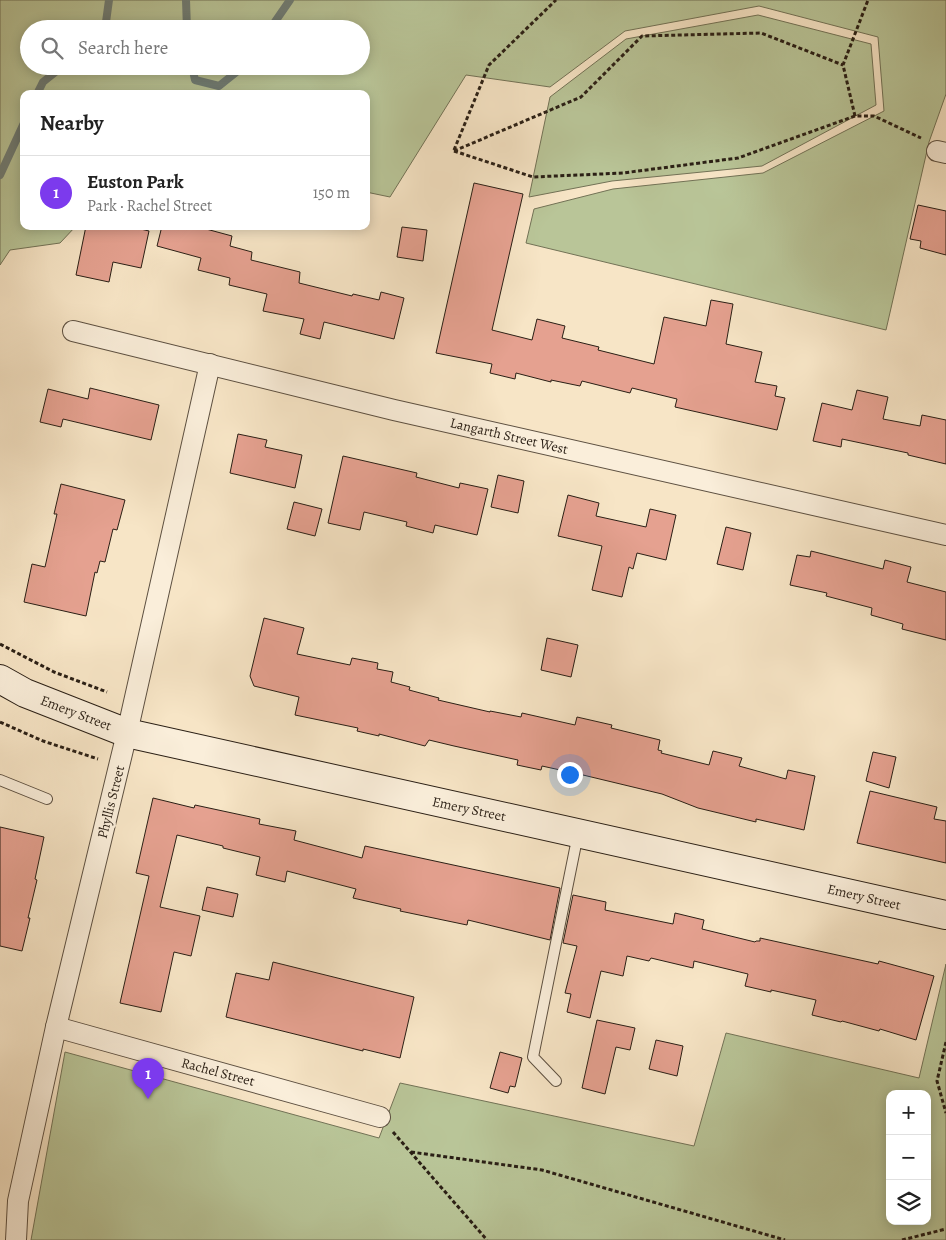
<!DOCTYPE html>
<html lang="en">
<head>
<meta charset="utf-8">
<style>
	body { margin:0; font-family:Alegreya,serif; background:#f6f6f6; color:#222 }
	.controls { position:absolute; right:15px; bottom:15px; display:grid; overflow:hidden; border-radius:10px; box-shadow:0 2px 12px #0003 }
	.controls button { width:45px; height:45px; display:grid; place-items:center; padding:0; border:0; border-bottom:1px solid #e0e0e0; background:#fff; color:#222; font:25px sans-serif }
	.you { position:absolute; left:569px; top:774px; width:18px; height:18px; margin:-12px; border:4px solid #fff; border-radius:50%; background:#1a73e8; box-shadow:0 0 0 8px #1a73e833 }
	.badge { display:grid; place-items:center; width:32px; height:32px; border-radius:50%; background:#7c3aed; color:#fff; font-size:16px; font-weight:700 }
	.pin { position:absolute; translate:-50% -41px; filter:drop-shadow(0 1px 2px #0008) }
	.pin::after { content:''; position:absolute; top:26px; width:18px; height:15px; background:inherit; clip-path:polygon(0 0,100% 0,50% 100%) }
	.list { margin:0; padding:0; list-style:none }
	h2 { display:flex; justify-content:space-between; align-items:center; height:65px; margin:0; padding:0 20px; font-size:21px }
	h2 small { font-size:16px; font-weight:400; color:#767676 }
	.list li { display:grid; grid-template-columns:32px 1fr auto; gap:15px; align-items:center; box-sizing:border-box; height:75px; padding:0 20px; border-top:1px solid #e0e0e0 }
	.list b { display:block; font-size:19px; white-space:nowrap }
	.list p { margin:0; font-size:16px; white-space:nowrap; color:#767676 }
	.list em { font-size:16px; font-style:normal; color:#767676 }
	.icon { flex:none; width:28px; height:28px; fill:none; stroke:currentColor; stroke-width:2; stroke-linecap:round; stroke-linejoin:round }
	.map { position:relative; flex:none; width:946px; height:1240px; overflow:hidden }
	.search { position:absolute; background:#fff; box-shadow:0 2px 12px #0003; left:20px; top:20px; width:350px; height:55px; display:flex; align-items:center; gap:12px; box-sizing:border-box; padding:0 18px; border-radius:28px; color:#767676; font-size:19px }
	.panel { position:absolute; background:#fff; box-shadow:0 2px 12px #0003; left:20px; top:90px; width:350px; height:140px; border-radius:10px }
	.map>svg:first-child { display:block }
	.green { fill:#b9c598; stroke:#727256; fill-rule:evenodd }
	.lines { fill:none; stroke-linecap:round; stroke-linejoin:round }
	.stream { stroke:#707e77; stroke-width:8 }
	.building { fill:#e5a190; stroke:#2a1f15 }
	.lane-casing { stroke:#5d5041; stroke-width:12 }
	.street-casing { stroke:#5d5041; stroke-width:22 }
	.secondary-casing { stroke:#2a1f15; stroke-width:30 }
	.path { stroke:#2a1f15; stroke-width:3; stroke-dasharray:4 2.5; stroke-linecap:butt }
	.lane { stroke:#faeeda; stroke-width:10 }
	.street { stroke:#faeeda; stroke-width:20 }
	.secondary { stroke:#faeeda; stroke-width:28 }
	.labels { text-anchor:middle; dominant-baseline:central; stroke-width:5; stroke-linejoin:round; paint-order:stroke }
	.street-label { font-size:14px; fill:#2a1f15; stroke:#faeeda }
</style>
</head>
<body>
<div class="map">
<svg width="946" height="1240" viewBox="0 0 946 1240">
	<rect width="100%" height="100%" fill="#f7e5c6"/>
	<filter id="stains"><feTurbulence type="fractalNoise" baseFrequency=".004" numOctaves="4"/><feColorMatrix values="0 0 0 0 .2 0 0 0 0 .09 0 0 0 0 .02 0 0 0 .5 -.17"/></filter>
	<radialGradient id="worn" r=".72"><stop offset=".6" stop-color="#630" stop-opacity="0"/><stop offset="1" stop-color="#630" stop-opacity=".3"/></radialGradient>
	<g class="green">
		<path d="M0,0H946V94L929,142L886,330L526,243L534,209L613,189L763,173L884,111L878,37L759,6L625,31L550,87L466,75L390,197L366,192V94H24V226H76L60,243L10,250L0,265ZM29,29H361V66H29Z"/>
		<polygon points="758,15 871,44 876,105 762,166 612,181 529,197 550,97 626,39"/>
		<path d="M946,964V1240H31L65,1052L379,1138L400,1083L694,1146L726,1033L919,1078ZM890,1094H927V1221H890Z"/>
	</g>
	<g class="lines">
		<g class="stream">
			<polyline points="186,0 187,29"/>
			<polyline points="101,29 106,22 109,0"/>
			<polyline points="270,29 290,0"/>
			<polyline points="192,66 195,80 219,86 244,66"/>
			<polyline points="37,94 43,82 63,66"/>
			<polyline points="0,175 24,123"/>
		</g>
	</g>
	<g class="building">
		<polygon points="474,183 523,194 492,330 532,340 537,319 565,326 562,338 599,347 598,350 654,364 664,317 706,326 711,300 733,304 726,344 762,352 755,382 777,386 775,396 785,398 777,430 675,407 677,399 632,388 630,393 582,381 580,386 551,380 551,382 516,373 515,379 490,373 492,364 436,353"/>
		<polygon points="918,205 946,211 946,255 920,248 921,241 910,239"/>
		<polygon points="86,226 128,226 149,231 141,268 113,262 109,282 76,275"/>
		<polygon points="162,226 195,226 232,236 230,246 252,252 251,260 300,272 299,283 352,296 353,294 379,300 381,292 404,298 394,339 324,322 320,339 300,334 304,319 263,311 267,294 229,285 230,278 198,270 201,258 157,246"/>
		<polygon points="402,227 427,230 423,261 397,257"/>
		<polygon points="90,388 159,405 151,440 63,419 61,427 40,422 48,389 88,399"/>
		<polygon points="857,390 888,397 883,419 920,426 922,415 946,420 946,464 908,455 908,453 842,439 841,447 813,441 822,403 852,410"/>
		<polygon points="238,434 267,440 265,447 302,455 295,488 230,473"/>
		<polygon points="343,456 417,473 416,477 459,488 460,483 488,489 477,535 435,525 433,533 406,526 407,522 364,512 360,530 328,523"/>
		<polygon points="498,475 524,481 518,513 491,507"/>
		<polygon points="61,484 125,500 117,530 113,529 105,562 100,561 97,573 95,572 86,616 24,602 32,564 45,567 57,514 54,514"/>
		<polygon points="568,495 599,503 596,516 646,527 650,509 676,515 666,560 637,553 633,569 629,567 622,597 592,590 602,546 558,536"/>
		<polygon points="294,502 322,509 315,536 287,529"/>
		<polygon points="726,527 751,533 743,570 717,564"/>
		<polygon points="811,551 883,569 885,560 911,567 907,582 946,592 946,640 902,629 903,624 871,615 872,608 826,596 827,593 790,585 797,555 810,557"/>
		<polygon points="264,618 304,628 297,654 350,665 352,658 378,663 377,669 393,672 391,682 410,687 409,690 439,698 438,700 490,712 490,711 521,717 522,713 575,725 577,717 612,725 611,728 660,740 658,750 662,751 661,753 709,765 713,751 742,758 739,766 786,779 788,770 815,776 804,830 756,819 756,822 723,814 698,808 662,794 583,775 542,766 541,770 517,765 518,760 454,746 429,740 425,746 379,734 379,736 357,731 358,728 295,715 299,697 254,686 250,676"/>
		<polygon points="547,638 578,645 571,677 541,670"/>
		<polygon points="873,752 896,757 889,788 866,781"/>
		<polygon points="870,791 937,807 934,819 946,821 946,863 857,843"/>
		<polygon points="153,798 194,808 195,805 260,819 259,824 296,831 294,840 362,858 365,846 560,888 550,940 468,920 467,925 400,911 401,909 353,898 356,889 287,871 285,882 256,875 260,857 223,848 223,846 177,835 160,907 200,916 191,956 174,952 161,1012 120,1003 149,876 136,873"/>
		<polygon points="0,827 44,837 35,879 37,880 28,918 30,918 22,951 0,946"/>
		<polygon points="207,887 238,894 233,917 202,910"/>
		<polygon points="573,895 606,902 605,910 673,924 675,913 704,920 702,929 755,942 756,941 760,941 760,938 878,964 879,961 934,976 916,1040 880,1029 879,1031 842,1021 841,1022 812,1015 816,1000 771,990 771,992 745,986 748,974 694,961 693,968 651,958 649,961 627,956 623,976 601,971 590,1018 567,1012 571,994 565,993 577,946 563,943"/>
		<polygon points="273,962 414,997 400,1058 363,1049 363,1051 226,1017 236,973 269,980"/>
		<polygon points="597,1020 635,1028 630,1050 616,1047 605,1094 582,1088"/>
		<polygon points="656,1040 683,1046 677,1076 649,1069"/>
		<polygon points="500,1052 522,1058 515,1087 510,1086 508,1093 490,1088"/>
	</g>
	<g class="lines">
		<g class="lane-casing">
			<g id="lane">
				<polyline points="0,780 47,799"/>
				<polyline points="556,1081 533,1057 578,834"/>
			</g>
		</g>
		<g class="street-casing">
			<g id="street">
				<polyline points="937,151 946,153"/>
				<polyline points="73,331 394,410 946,535"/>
				<polyline points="56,1027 380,1117"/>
				<polyline points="16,1240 18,1201 56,1027 127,733 210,364"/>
			</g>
		</g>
		<g class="secondary-casing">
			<polyline id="secondary" points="0,679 25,693 127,733 946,915"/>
		</g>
		<g class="path">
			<polyline points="855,116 843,65 868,0"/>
			<polyline points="454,150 489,65 556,0"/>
			<polyline points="454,151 533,177 623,173 738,158 855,116 874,116 921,138"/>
			<polyline points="454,151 581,97 642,36 761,33 843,65"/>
			<polyline points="0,644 54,672 107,692"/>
			<polyline points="0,722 43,741 98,759"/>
			<polyline points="946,1042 937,1081 946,1113"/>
			<polyline points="393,1132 487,1240"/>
			<polyline points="411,1152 542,1170 785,1240"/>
			<polyline points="902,1240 946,1229"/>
		</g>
		<use href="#lane" class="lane"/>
		<use href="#street" class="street"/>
		<use href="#secondary" class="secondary"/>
	</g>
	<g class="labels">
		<g class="street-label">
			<text transform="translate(509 436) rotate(13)">Langarth Street West</text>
			<text transform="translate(76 713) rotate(21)">Emery Street</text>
			<text transform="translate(111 802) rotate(-76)">Phyllis Street</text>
			<text transform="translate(469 809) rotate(12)">Emery Street</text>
			<text transform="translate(864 897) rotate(13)">Emery Street</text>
			<text transform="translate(218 1072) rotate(15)">Rachel Street</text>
		</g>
	</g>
	<rect width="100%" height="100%" filter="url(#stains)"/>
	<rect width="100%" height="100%" fill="url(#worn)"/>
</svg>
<div class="controls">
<button>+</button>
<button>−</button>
<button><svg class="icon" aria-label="layers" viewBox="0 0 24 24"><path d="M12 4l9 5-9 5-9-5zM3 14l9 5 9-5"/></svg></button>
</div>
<div class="you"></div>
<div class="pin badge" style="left:148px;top:1099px">1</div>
<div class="search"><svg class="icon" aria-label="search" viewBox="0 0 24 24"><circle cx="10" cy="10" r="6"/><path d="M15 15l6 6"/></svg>Search here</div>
<section class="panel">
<h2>Nearby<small></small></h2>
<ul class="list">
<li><span class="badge">1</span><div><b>Euston Park</b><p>Park · Rachel Street</p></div><em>150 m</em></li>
</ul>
</section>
</div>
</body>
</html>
